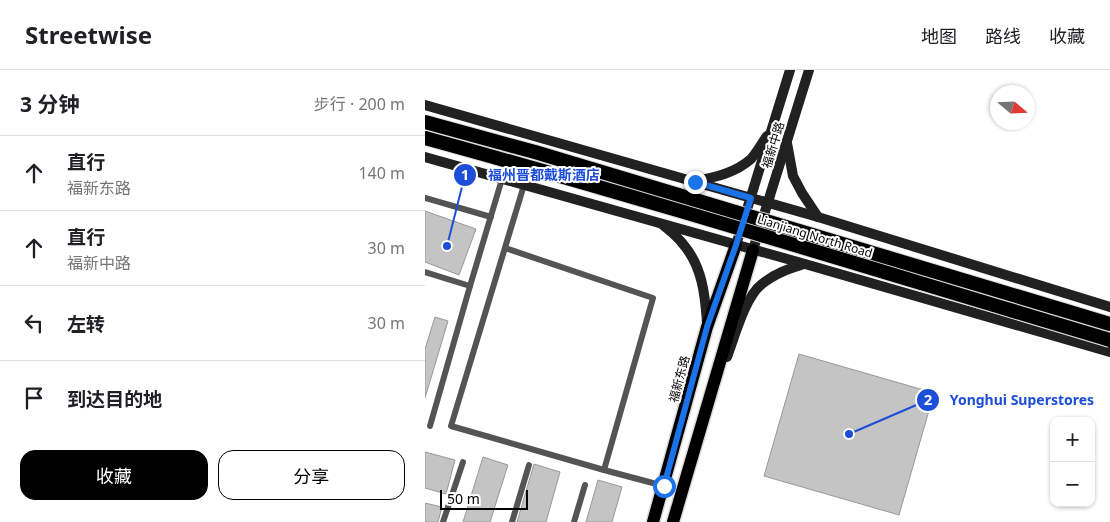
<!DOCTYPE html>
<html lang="zh">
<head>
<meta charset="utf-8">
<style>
	body { margin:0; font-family:"Noto Sans","Noto Sans SC",sans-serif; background:#f6f6f6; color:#202124 }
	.controls { position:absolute; right:15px; bottom:15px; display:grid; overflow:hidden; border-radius:10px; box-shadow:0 1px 4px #0004 }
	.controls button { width:45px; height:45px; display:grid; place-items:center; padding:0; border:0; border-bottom:1px solid #e0e0e0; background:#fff; color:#202124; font:25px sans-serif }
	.compass { position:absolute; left:565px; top:15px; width:45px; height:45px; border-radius:50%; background:#fff; box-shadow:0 1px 4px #0004; rotate:109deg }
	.scale { position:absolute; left:15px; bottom:12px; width:88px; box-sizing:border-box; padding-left:5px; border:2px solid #000; border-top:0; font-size:14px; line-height:18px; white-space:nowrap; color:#000; -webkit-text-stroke:4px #fff; paint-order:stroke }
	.stop { position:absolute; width:15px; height:15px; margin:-11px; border:4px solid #1a73e8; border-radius:50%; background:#fff }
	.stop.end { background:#1a73e8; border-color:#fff; box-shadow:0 1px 5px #0008 }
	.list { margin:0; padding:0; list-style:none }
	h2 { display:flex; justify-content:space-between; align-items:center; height:65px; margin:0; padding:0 20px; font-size:21px }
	h2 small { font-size:16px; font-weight:400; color:#757577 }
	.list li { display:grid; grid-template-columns:32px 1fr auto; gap:15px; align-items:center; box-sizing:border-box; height:75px; padding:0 20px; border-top:1px solid #e0e0e0 }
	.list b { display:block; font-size:19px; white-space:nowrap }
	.list p { margin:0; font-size:16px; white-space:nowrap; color:#757577 }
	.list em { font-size:16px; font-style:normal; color:#757577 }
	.actions { display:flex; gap:10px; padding:15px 20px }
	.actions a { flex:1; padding:11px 0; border:1px solid #000; border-radius:15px; text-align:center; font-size:18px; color:#000 }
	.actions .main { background:#000; color:#fff }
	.icon { flex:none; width:28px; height:28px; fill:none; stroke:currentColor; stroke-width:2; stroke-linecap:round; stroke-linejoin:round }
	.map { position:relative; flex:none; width:685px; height:452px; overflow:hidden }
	header { display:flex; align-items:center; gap:30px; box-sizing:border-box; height:70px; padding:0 25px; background:#fff; border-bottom:1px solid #e0e0e0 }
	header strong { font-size:24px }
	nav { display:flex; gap:28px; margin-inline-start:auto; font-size:18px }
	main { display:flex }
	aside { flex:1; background:#fff }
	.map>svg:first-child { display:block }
	.building { fill:#c4c4c4; stroke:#989898 }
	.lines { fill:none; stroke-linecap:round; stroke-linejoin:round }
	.primary-casing { stroke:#dbdbdb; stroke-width:15 }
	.service { stroke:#545454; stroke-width:6 }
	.secondary { stroke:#212121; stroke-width:10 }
	.primary { stroke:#000; stroke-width:12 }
	.trunk-bridge-casing { stroke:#dbdbdb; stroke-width:16; stroke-linecap:butt }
	.trunk-bridge { stroke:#000; stroke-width:14 }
	.route { stroke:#1a73e8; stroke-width:6 }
	.labels { text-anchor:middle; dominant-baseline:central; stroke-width:4; stroke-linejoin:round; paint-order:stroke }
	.street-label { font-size:12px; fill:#000; stroke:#fff }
	.leader { fill:none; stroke:#1d4ed8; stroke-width:2 }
	.callout-dot { fill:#1d4ed8; stroke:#fff; stroke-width:2 }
	.mark-label { font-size:15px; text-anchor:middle; font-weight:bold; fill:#fff }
	.callout-label { font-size:14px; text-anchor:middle; font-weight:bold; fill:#1d4ed8; stroke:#fff; stroke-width:4; stroke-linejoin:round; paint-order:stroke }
</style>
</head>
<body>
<header>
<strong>Streetwise</strong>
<nav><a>地图</a><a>路线</a><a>收藏</a></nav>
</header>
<main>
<aside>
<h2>3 分钟<small>步行 · 200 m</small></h2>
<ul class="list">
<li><svg class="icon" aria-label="ahead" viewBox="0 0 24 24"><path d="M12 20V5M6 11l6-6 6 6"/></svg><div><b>直行</b><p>福新东路</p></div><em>140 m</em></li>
<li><svg class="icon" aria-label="ahead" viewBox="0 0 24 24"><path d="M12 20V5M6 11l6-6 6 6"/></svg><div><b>直行</b><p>福新中路</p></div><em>30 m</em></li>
<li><svg class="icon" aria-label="left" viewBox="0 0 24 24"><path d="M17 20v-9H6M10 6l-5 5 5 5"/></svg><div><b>左转</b></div><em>30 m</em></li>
<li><svg class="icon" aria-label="arrive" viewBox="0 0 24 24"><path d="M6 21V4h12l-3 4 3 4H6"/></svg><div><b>到达目的地</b></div></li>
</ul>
<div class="actions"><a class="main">收藏</a><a>分享</a></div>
</aside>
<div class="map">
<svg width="685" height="452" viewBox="0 0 685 452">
	<rect width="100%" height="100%" fill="#fff"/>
	<g class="building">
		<polygon points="0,141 51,159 34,205 0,192"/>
		<polygon points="10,247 23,251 0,328 0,279"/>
		<polygon points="374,284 509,323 474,445 339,406"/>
		<polygon points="0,382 30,390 21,424 0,418"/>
		<polygon points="58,387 83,395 65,452 38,452"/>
		<polygon points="109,394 135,402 121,452 92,452"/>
		<polygon points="173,410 197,417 187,452 161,452"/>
		<polygon points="0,433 17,437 13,452 0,452"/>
	</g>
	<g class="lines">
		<g class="primary-casing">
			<g id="primary">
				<polyline points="228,452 282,257 311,175"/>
				<polyline points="248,452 328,180"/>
			</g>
		</g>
		<g class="service">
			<polyline points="99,115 26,356 179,400 239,416"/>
			<polyline points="0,128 66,147"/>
			<polyline points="80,178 228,228 179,400"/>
			<polyline points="0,202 45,216 5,356"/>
			<polyline points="45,216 77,109"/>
			<polyline points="18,452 38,392"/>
			<polyline points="87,452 104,395"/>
			<polyline points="149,452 160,415"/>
		</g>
		<g class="secondary">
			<polyline points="0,35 393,147 685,237"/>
			<polyline points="362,73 368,106 377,123 393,147"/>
			<polyline points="0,87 380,194 685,282"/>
			<path d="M271,111C291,107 310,103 326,89C332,82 337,73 342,66"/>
			<path d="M238,155C245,161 253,167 258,174C277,196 280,224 282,252"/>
			<polyline points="311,175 365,0"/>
			<polyline points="328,180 384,0"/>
			<path d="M302,287C310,266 320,227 337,214C349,204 363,199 379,194"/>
		</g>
		<use href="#primary" class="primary"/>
		<g class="trunk-bridge-casing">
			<g id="trunk-bridge">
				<polyline points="0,52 110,82 685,254"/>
				<path d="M0,68C230,131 457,202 685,270"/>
			</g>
		</g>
		<use href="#trunk-bridge" class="trunk-bridge"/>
	</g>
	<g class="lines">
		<polyline class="route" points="239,416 282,257 311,175 326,128 270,112"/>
	</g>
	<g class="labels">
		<g class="street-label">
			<text transform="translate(348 75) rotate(-73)">福新中路</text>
			<text transform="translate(390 166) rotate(17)">Lianjiang North Road</text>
			<text transform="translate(254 309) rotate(-75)">福新东路</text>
		</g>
	</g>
	<path class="leader" d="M22 176L40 105M424 364L503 330"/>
	<g class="callout-dot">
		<circle cx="22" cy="176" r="5"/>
		<circle cx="424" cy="364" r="5"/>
		<circle cx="40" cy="105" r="12"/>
		<circle cx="503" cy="330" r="12"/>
	</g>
	<g class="mark-label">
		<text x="40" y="110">1</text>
		<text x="503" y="335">2</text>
	</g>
	<g class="callout-label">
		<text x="119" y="110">福州晋都戴斯酒店</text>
		<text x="597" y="335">Yonghui Superstores</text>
	</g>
</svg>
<div class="controls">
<button>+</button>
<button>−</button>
</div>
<svg class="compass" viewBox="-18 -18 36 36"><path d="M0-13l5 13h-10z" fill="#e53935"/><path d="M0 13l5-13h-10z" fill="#757577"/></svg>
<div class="scale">50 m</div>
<div class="stop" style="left:239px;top:416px"></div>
<div class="stop end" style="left:270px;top:112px"></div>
</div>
</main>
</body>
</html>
